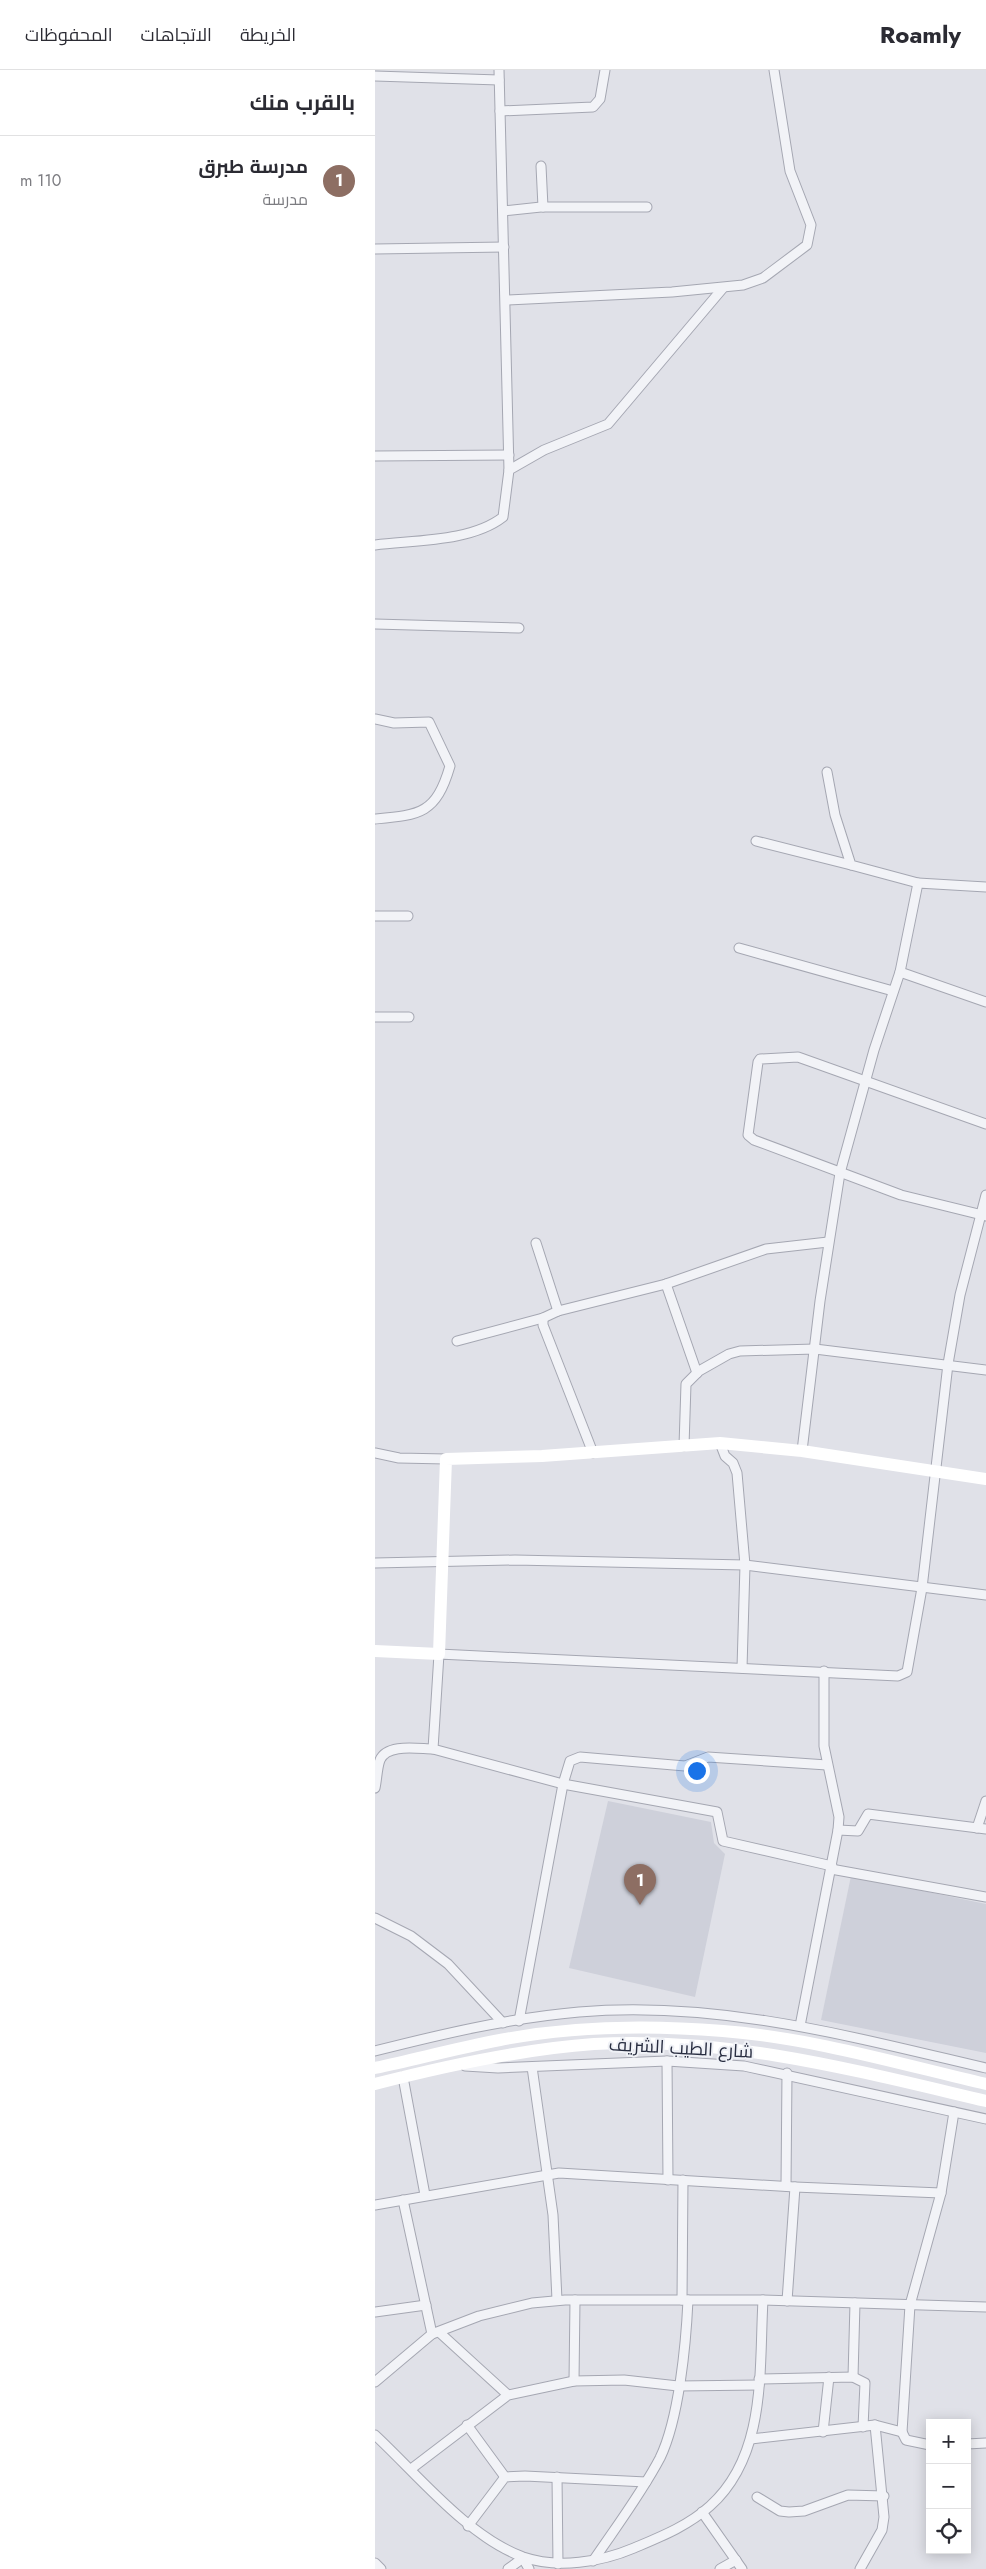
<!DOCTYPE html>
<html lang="ar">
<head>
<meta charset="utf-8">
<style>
	body { margin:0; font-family:Jost,Cairo,sans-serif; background:#f7f7f7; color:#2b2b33; direction:rtl }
	.controls { position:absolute; right:15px; bottom:15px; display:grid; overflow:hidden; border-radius:0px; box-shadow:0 2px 12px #0003 }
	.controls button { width:45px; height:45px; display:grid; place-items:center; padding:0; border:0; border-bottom:1px solid #e1e1e2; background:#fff; color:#2b2b33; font:25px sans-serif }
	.you { position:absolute; left:321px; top:1700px; width:18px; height:18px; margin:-12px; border:4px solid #fff; border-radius:50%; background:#1a73e8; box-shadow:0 0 0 8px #1a73e833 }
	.badge { display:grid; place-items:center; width:32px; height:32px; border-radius:50%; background:#ea580c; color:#fff; font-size:16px; font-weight:700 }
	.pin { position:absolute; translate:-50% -41px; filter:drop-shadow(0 1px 2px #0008) }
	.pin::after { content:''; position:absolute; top:26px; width:18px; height:15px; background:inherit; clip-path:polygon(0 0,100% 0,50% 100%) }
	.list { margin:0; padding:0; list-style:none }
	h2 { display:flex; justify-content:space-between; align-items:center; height:65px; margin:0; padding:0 20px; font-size:21px }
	h2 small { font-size:16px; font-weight:400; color:#7c7c81 }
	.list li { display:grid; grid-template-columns:32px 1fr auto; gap:15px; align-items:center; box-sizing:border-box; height:90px; padding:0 20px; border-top:1px solid #e1e1e2 }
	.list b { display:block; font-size:19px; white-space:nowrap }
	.list p { margin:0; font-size:16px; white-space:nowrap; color:#7c7c81 }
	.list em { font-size:16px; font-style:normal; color:#7c7c81 }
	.icon { flex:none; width:28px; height:28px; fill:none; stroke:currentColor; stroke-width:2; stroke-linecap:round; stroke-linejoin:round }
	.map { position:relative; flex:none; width:611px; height:2499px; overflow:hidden; direction:ltr }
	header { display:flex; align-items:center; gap:30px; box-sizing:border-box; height:70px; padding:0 25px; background:#fff; border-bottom:1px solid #e1e1e2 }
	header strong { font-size:24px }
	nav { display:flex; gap:28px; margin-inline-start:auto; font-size:18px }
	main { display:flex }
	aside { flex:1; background:#fff }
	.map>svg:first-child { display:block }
	.built { fill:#ced0da }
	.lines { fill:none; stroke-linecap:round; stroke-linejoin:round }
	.street-casing { stroke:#a5a7b2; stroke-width:11 }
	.street { stroke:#f2f3f7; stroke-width:9 }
	.secondary { stroke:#fff; stroke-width:12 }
	.labels { text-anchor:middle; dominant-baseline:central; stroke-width:4; stroke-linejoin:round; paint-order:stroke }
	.street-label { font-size:18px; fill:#282d40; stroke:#eff1f6 }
</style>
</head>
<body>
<header>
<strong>Roamly</strong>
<nav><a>الخريطة</a><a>الاتجاهات</a><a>المحفوظات</a></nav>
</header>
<main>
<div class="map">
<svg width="611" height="2499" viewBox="0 0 611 2499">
	<rect width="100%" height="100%" fill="#e0e1e8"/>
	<g class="built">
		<polygon points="233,1731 336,1752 339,1773 350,1784 320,1927 194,1898"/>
		<polygon points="476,1806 611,1834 611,1983 446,1950"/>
	</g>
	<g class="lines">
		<g class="street-casing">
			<g id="street">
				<polyline points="124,0 134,400"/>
				<polyline points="0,6 124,10"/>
				<polyline points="125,41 218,37 225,29 230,0"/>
				<polyline points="166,96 168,137"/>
				<polyline points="128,141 166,137 272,137"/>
				<polyline points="0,179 129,177"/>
				<polyline points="131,230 297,222 368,215 388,208 432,175 436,155 415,101 399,0"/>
				<polyline points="0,386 134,385"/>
				<path d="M0,475C39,470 96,472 128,447L134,400L169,380L233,354L348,218"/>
				<polyline points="0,554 144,558"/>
				<path d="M0,649L19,653L54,652L75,696C61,744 45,745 0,749"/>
				<polyline points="452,702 460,745 476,795 543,813"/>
				<polyline points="381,771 476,795"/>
				<polyline points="0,846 33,846"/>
				<polyline points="364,878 518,921"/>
				<polyline points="525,902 611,932"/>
				<polyline points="0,947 34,947"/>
				<polyline points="611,1146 526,1125 379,1070 373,1065 383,992 385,989 423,987 611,1054"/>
				<polyline points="161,1173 183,1241"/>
				<polyline points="291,1214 322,1303"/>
				<polyline points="168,1248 168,1255 218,1383"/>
				<polyline points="82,1271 168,1248 183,1241 291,1214 391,1179 453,1172"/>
				<polyline points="345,1373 350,1386 358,1393 362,1403 370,1495 367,1598"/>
				<polyline points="309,1376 311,1314 324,1301 354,1284 365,1281 440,1279 611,1300"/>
				<polyline points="427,1381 445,1231 465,1103 499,980 525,902 543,813 611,817"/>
				<polyline points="0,1383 24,1388 71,1389"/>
				<polyline points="0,1493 140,1490 370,1495 611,1525"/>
				<path d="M0,1718C2,1709 2,1698 5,1690C12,1673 44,1679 58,1679"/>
				<polyline points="602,1758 611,1731"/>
				<polyline points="463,1760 483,1761 493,1744 611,1759"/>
				<polyline points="457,1796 348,1771 342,1742 188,1714 58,1679 64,1584 523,1606 532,1602 547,1518 573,1294 585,1225 611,1125"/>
				<polyline points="456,1799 611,1827"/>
				<polyline points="0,1848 36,1866 73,1894 128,1953"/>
				<polyline points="144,1951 188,1714 195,1691 205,1687 310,1696 333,1687 452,1695"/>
				<polyline points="425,1956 463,1760 464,1747 449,1676 449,1601"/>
				<path d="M0,1981C67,1964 135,1948 204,1942C343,1930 478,1967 611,1998"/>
				<polyline points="292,1991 293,2110"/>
				<polyline points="90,1996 123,1998 292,1991 369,1996 611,2049"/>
				<polyline points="157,1997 178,2145 182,2230"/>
				<polyline points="28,2007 50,2125"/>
				<polyline points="411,2116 412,2003"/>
				<polyline points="28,2130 57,2264"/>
				<polyline points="0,2135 184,2103 420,2117 566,2123"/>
				<polyline points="307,2230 308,2110"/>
				<polyline points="412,2231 420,2117"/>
				<polyline points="0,2242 51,2235"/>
				<polyline points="64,2262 133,2325"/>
				<polyline points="478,2307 480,2233"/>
				<polyline points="384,2309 478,2307 490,2313 488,2357"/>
				<polyline points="199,2311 200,2230"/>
				<polyline points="0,2312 57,2264 104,2246 157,2233 190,2230 388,2230 611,2237"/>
				<polyline points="92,2355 130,2407"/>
				<polyline points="448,2362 454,2307"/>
				<polyline points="527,2362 531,2370 555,2375"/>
				<path d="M0,2365C44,2406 92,2466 148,2487C183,2499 226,2492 259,2478C285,2467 313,2456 335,2436C392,2385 384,2300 388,2230"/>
				<polyline points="376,2369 500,2355 527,2362 535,2235 566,2123 579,2042"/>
				<polyline points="592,2374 611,2373"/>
				<polyline points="36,2399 133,2325 199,2311 249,2310 303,2316 384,2315"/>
				<polyline points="182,2407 183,2494"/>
				<polyline points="382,2427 405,2441 414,2442 429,2441 473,2425 509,2426"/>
				<polyline points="327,2442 367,2499"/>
				<polyline points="93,2456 130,2407 150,2406 271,2412"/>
				<path d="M218,2491C241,2457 266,2424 285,2388C304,2349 311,2274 313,2230"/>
				<polyline points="0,2493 6,2499"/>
				<polyline points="133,2499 148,2488 154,2499"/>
				<polyline points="345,2499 361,2490"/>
				<polyline points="485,2499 507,2460 509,2447 500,2355"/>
			</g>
		</g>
		<use href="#street" class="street"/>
		<g class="secondary">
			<polyline points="0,1581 64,1584 71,1389 167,1386 345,1373 427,1381 611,1409"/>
			<path d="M0,1998C42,1989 83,1978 125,1970C197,1956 275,1955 348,1961C437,1968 525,1994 611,2014"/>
			<path d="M0,2014C70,1996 147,1979 219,1974C352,1966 483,2001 611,2031"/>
		</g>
	</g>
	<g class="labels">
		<g class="street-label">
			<text transform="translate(306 1978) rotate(3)">شارع الطيب الشريف</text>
		</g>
	</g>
</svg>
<div class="controls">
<button>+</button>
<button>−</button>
<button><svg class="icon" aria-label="locate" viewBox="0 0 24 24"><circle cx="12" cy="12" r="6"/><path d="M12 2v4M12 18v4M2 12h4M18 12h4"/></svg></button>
</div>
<div class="you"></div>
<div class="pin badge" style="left:265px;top:1835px;background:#8d6e63">1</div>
</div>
<aside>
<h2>بالقرب منك<small></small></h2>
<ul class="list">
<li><span class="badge" style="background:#8d6e63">1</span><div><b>مدرسة طبرق</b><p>مدرسة</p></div><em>110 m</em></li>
</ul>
</aside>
</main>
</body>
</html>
